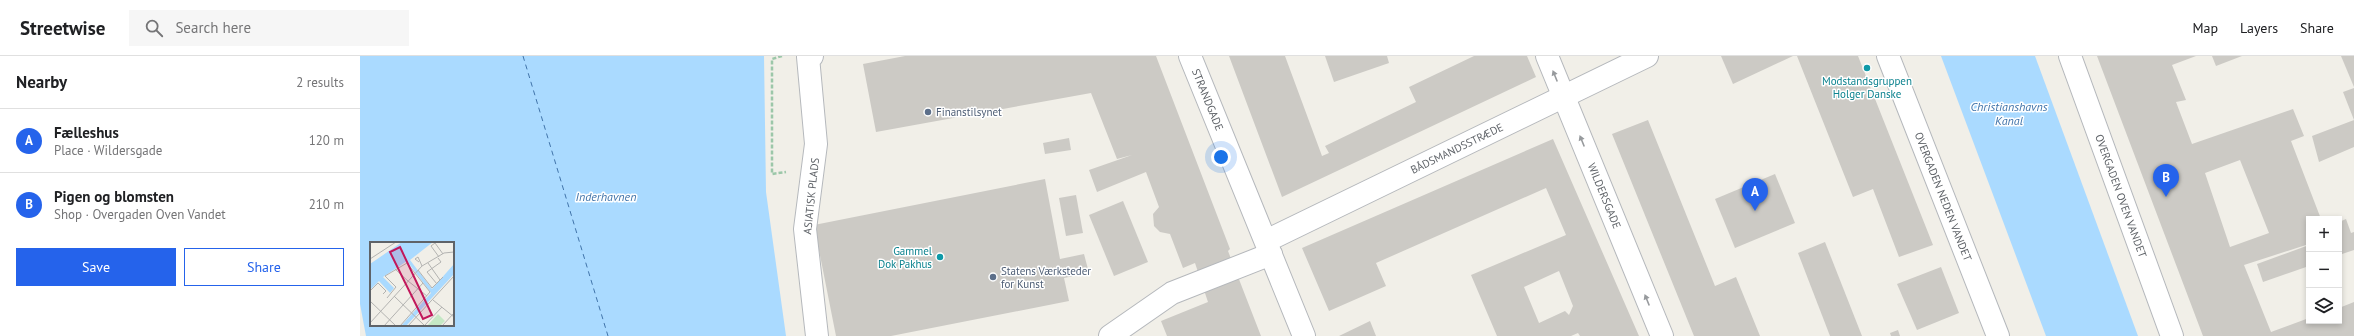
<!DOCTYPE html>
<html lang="en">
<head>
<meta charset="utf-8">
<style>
	body { margin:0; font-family:"PT Sans",sans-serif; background:#f6f6f6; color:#202124 }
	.controls { position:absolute; right:12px; bottom:12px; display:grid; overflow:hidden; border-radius:0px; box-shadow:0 2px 6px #0003 }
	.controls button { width:36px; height:36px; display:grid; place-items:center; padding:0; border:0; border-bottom:1px solid #e0e0e0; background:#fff; color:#202124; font:20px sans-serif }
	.you { position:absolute; left:861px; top:101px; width:14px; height:14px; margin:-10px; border:3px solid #fff; border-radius:50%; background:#1a73e8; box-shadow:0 0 0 6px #1a73e833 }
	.badge { display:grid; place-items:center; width:26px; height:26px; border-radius:50%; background:#2563eb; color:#fff; font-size:13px; font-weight:700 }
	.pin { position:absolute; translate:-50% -33px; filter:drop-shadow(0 1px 2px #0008) }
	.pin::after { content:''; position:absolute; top:21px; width:14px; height:12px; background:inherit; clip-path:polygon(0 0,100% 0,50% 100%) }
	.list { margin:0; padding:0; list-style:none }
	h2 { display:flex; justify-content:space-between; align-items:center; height:52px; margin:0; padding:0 16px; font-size:17px }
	h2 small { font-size:13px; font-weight:400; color:#757577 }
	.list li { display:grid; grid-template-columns:26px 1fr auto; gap:12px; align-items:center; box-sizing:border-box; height:64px; padding:0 16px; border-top:1px solid #e0e0e0 }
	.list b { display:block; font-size:15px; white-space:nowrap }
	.list p { margin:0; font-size:13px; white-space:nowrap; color:#757577 }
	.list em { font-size:13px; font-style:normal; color:#757577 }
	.actions { display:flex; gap:8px; padding:12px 16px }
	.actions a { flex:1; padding:9px 0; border:1px solid #2563eb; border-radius:0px; text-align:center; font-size:14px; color:#2563eb }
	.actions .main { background:#2563eb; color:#fff }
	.icon { flex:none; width:22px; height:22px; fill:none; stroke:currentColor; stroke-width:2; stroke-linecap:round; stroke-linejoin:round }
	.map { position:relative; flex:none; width:1994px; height:280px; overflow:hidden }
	header { display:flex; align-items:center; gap:24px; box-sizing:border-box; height:56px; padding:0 20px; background:#fff; border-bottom:1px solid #e0e0e0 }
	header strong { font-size:19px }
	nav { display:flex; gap:22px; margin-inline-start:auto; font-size:14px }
	.search { width:280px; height:36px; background:#f6f6f6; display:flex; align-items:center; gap:10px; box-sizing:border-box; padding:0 14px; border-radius:0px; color:#757577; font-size:15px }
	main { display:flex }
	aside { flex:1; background:#fff }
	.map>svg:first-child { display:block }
	.water { fill:#aadaff; fill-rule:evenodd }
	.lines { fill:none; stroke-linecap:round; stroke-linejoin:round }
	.ferry { stroke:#4174aa; stroke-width:1; stroke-dasharray:5 4; stroke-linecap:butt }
	.building { fill:#cccac5; fill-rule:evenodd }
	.minor-casing { stroke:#b5b8bc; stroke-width:24 }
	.path { stroke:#9cc7a9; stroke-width:2.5; stroke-dasharray:4 2; stroke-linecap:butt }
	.minor { stroke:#fff; stroke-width:22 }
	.oneway { fill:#979a9d }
	.culture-dot { fill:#0f9aa8; stroke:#fff; stroke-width:1.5 }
	.service-dot { fill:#5c6f8a; stroke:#fff; stroke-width:1.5 }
	.labels { text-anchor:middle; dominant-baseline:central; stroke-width:3; stroke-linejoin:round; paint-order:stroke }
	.culture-label { font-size:11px; fill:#0d838f; stroke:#fff }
	.street-label { font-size:11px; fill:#5f6368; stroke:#fff }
	.service-label { font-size:11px; fill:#4e5e75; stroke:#fff; text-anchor:start }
	.water-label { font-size:12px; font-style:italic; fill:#4174aa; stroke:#fff }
	.inset-river { fill:none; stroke:#aadaff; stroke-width:2 }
	.inset-road { fill:none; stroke:#b3b3b1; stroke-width:1 }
	.view { fill:#c2185b; fill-opacity:0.15; stroke:#c2185b; stroke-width:2 }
	.inset-edge { fill:none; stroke:#5f6368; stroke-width:2 }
</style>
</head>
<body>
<header>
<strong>Streetwise</strong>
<div class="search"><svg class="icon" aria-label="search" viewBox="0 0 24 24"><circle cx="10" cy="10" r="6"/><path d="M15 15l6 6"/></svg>Search here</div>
<nav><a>Map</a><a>Layers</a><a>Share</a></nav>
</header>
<main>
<aside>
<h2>Nearby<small>2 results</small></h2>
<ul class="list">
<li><span class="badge">A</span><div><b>Fælleshus</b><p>Place · Wildersgade</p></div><em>120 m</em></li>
<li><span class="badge">B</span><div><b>Pigen og blomsten</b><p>Shop · Overgaden Oven Vandet</p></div><em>210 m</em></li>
</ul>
<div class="actions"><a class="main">Save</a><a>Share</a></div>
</aside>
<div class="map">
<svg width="1994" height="280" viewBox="0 0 1994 280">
	<rect width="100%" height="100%" fill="#f1efe8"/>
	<g class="water">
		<path d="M0,0H404L406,136L426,280H6L0,248ZM11,187H93V269H11Z"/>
		<polygon points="1581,0 1675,0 1778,280 1686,280"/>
	</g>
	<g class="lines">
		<polyline class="ferry" points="163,0 248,280"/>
	</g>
	<g class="building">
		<polygon points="545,0 796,0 870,193 868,195 901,280 807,280 801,265 848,246 835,207 823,212 810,178 800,176 794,170 793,158 799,151 786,116 737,136 729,114 772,99 757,103 731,37 516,76 503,8"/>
		<polygon points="869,0 925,0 962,100 969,97 965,90 1056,46 1049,31 1114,0 1167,0 1176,21 922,141"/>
		<polygon points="965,0 1027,0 1029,7 974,26"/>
		<polygon points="1361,0 1433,0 1373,28"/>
		<polygon points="1437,0 1498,0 1573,189 1539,201 1513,133 1493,141"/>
		<path d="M1737,0H1836L1812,9L1826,44L1816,46L1832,88L1933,53L1944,80L1931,85L1961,163H1949V188L1884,209L1911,276L1949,262V265H1979V252L1994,246V280H1843ZM1880,104L1909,177L1870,191L1845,117Z"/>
		<polygon points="1852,0 1882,0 1856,10"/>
		<polygon points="1981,0 1994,0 1994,31"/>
		<polygon points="1994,32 1994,91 1959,106 1952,80 1994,64 1983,36"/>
		<polygon points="1288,64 1355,230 1376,221 1400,280 1334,280 1252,78"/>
		<polygon points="709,82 711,94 685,98 683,87"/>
		<path d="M1193,83L1279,280H1220L1218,277L1211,280H1137L1111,219L1206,179L1186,132L1016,207L1026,230L969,255L942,192ZM1199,215L1213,250L1209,259L1205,255L1179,267L1164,231Z"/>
		<polygon points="1415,118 1435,167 1375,192 1355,143"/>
		<polygon points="685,123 700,203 724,198 729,217 704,222 709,245 531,280 476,280 454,169"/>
		<polygon points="716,139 723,177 706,180 699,142"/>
		<polygon points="763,145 788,206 754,220 729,159"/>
		<polygon points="1986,163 1991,177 1994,176 1994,194 1979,199 1979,166"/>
		<polygon points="1465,186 1502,280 1470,280 1438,197"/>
		<polygon points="1949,189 1949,210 1903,226 1897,208"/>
		<polygon points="1581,211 1599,257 1557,274 1537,228"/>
		<polygon points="1010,265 1016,280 979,280"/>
		<polygon points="1538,274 1540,280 1531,280 1530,277"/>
	</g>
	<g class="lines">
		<g class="minor-casing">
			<g id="minor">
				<polyline points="452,0 448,1 456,88 445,173 457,280"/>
				<path id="s1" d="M830,0L944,280"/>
				<path id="s2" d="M1187,0L1302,280"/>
				<path id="s3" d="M1528,0L1638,280"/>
				<path id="s4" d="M1710,0L1812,280"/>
				<path id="s5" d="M906,185L1287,0"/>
				<polyline points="750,280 812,237 911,198"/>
			</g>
		</g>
		<polyline class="path" points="422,0 412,3 412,118 426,116"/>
		<use href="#minor" class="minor"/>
	</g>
	<defs><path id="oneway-solid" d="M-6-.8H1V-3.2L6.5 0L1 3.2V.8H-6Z"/></defs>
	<g class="oneway">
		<use href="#oneway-solid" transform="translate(1195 20) rotate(-112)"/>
		<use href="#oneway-solid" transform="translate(1222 85) rotate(-112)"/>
		<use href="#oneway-solid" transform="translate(1287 244) rotate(-112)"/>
	</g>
	<g class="culture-dot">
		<circle cx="1507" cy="12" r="4"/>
		<circle cx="580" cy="201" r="4"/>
	</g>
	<g class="service-dot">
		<circle cx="568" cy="56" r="4"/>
		<circle cx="633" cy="221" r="4"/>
	</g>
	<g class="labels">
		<g class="culture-label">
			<text x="1507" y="25">Modstandsgruppen<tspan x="1507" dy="13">Holger Danske</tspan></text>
			<text x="572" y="195" text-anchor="end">Gammel<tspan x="572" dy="13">Dok Pakhus</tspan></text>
		</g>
		<g class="street-label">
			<text stroke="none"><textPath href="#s1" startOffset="47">STRANDGADE</textPath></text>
			<text stroke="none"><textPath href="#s5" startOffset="212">BÅDSMANDSSTRÆDE</textPath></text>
			<text transform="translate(451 140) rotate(-84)">ASIATISK PLADS</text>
			<text stroke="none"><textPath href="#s2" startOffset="151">WILDERSGADE</textPath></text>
			<text stroke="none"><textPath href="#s3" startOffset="151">OVERGADEN NEDEN VANDET</textPath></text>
			<text stroke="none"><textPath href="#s4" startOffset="149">OVERGADEN OVEN VANDET</textPath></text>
		</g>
		<g class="service-label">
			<text x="576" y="56">Finanstilsynet</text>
			<text x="641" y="215">Statens Værksteder<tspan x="641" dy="13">for Kunst</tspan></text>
		</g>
		<g class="water-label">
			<text x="1649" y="50">Christianshavns<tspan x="1649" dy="14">Kanal</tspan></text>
			<text x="246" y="140">Inderhavnen</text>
		</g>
	</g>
	<g transform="translate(10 186)">
		<rect width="84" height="84" fill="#f1efe8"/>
		<path d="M68,72L75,79L70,84H57Z" fill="#c5e8c5"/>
		<path d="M32,0H63L40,18L62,47L84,22V32L36,84H31L61,51L37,19L13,35L24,46L20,51L9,39L0,48V22Z" fill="#aadaff"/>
		<path class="inset-river" d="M33,0L40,3L46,0M0,41L44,0"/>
		<path class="inset-road" d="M61,4L65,1L73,12M61,4L69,15M0,17L26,0M49,20L45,17L48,15L52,24M58,21L70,38M25,27L38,39M48,28L62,46L73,35M38,39L57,54M67,42L57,30L71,20L68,16M0,49L8,41L16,49L13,52M24,54L55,84M17,56L26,45L15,34L37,21L60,50L30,84M63,58L84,75M0,59L26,84M0,81L52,24L74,11L84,10M14,84L53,41M38,84L84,34M54,84L72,65M72,84L84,71"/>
		<path class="view" d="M30,5L62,73L53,77L20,10Z"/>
		<rect width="84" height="84" class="inset-edge"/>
	</g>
</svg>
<div class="controls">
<button>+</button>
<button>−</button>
<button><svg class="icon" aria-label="layers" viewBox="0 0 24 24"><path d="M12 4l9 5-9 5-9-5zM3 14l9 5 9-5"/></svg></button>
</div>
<div class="you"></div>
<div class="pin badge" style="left:1395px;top:155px">A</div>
<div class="pin badge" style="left:1806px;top:141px">B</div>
</div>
</main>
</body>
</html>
